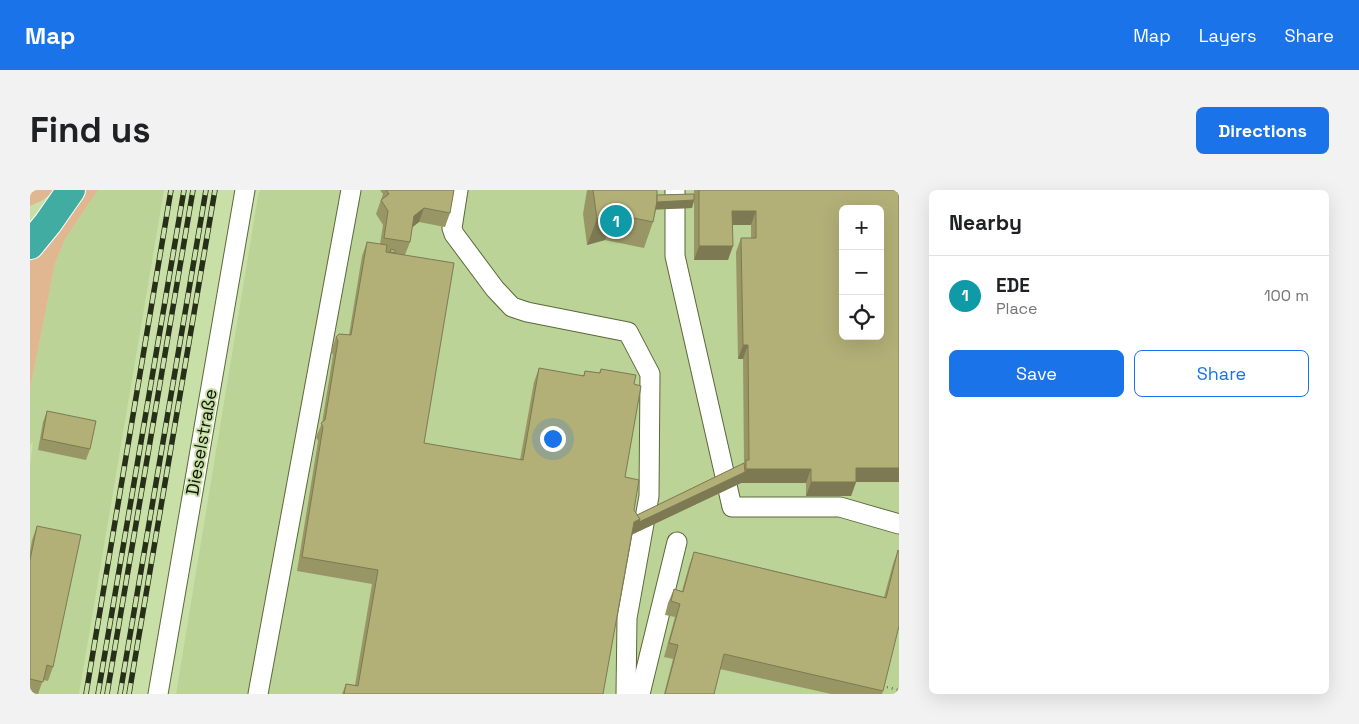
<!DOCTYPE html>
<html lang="en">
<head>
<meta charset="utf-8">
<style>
	body { margin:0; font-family:"Space Grotesk",sans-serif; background:#f2f2f2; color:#202124 }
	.controls { position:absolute; right:15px; top:15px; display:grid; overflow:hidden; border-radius:8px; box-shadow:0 5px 20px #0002 }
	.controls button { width:45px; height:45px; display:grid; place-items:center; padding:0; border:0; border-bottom:1px solid #e0e0e0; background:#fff; color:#202124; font:25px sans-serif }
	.you { position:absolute; left:522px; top:248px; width:18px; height:18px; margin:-12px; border:4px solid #fff; border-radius:50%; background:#1a73e8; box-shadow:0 0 0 8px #1a73e833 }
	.badge { display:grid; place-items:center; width:32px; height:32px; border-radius:50%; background:#1a73e8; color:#fff; font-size:16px; font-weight:700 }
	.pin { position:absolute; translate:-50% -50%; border:2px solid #fff; box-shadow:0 1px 5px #0006 }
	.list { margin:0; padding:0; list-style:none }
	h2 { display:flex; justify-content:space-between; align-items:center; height:65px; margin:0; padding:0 20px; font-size:21px }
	h2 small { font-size:16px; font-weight:400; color:#757577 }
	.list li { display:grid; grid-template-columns:32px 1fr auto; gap:15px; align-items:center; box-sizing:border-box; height:80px; padding:0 20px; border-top:1px solid #e0e0e0 }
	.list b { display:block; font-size:19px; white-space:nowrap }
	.list p { margin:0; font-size:16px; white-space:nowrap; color:#757577 }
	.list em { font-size:16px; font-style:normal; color:#757577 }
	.actions { display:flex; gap:10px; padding:15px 20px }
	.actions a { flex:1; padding:11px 0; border:1px solid #1a73e8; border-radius:8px; text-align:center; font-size:18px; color:#1a73e8 }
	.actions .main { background:#1a73e8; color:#fff }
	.icon { flex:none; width:28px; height:28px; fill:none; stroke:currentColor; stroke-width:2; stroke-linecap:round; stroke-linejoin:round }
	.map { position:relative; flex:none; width:869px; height:504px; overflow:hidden; border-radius:8px }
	header { display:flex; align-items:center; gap:30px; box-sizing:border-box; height:70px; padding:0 25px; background:#1a73e8; color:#fff }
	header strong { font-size:24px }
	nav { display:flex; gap:28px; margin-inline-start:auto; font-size:18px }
	.intro { display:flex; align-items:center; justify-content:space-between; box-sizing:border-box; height:120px; padding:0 30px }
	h1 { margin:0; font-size:35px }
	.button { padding:12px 22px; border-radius:8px; background:#1a73e8; color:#fff; font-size:18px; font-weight:700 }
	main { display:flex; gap:30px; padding:0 30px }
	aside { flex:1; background:#fff; border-radius:8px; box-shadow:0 5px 20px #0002 }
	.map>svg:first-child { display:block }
	.built { fill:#bbd396; fill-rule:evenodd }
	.green { fill:#e0b790 }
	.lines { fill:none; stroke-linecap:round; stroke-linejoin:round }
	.minor-casing { stroke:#586a39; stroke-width:21 }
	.highway-casing { stroke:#fff; stroke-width:30 }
	.path { stroke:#667350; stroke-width:2.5; stroke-dasharray:1 4; stroke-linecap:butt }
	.minor { stroke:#fff; stroke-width:19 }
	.highway { stroke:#41aca1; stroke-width:28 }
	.rail-casing { stroke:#272f19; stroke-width:5.5 }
	.rail { stroke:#c9dfa8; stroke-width:4; stroke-dasharray:11; stroke-linecap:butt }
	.wall { fill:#999666 }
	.shaded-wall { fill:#7d7a53 }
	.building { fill:#b2af77; stroke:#7d7a53; fill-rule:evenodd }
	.labels { text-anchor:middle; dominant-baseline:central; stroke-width:4; stroke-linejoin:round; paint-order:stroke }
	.street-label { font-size:18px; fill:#0d1302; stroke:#c9dfa8 }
</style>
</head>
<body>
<header>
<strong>Map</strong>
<nav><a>Map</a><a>Layers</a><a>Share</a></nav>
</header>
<div class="intro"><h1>Find us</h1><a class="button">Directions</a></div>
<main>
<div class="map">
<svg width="869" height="504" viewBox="0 0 869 504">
	<rect width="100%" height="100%" fill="#c9dfa8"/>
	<g class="built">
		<polygon points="68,0 134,0 49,504 0,504 0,277 3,251 0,255 0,199 25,73 35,49"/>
		<path d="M230,0H869V504H146L228,6ZM813,19H850V146H813Z"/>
	</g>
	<g class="green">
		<polygon points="0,0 26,0 11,11 0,16"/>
		<polygon points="52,0 68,0 35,49 25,73 0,199 0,61"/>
	</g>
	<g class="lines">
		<g class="minor-casing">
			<g id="minor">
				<polyline points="428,0 422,38 424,44 465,99 482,117 497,122 598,142 620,184 619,306 597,428 596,504"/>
				<polyline points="645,0 645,66 702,317 810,317 869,334"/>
				<polyline points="128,504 215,0"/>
				<polyline points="228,504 321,0"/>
				<polyline points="610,504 647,352"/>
			</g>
		</g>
		<g class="highway-casing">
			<polyline id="highway" points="0,55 18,33 41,0"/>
		</g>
		<polyline class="path" points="852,496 869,500"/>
		<use href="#minor" class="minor"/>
		<use href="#highway" class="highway"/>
		<g class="rail-casing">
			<g id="rail">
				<polyline points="56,504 141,0"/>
				<polyline points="68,504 154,0"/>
				<polyline points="77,504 163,0"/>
				<polyline points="90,504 176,0"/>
				<polyline points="99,504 185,0"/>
			</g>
		</g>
		<use href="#rail" class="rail"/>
	</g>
	<g class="wall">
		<polygon points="350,0 424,0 420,23 415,37 389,32 382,37 380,52 375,65 394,253 490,270 504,192 509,178 553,186 555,181 569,183 571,179 604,194 595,287 604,320 607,325 714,273 713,169 708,169 706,62 711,48 721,48 721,35 702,35 698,70 664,70 664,11 662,18 626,19 623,32 614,58 575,50 557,55 553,24 557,0 627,0 627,5 664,4 664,0 869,0 869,292 826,292 821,306 776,306 776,293 711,293 601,345 573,504 312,504 316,494 325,495 342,394 267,381 288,251 286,247 292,233 303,165 301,161 306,147 319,145 332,66 337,52 350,54 353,35 346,24 353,4"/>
		<polygon points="17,221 60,259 56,270 8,260 13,232"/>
		<polygon points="7,336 23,477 18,491 13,490 8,504 0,504 0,361 2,350"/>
		<polygon points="868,360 853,501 852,504 801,504 690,479 684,504 634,504 643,469 634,467 645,427 635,425 638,413 644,399 652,401 659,376 664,362 854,407 863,374"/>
	</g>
	<g class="shaded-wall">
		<polygon points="664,10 662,18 618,20 621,12"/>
		<polygon points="394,18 389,32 379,40 384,26"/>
		<polygon points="702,21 726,21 721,35 697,35"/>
		<polygon points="585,24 575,50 557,55 567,29"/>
		<polygon points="669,56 703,56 698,70 664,70"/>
		<polygon points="713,155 718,155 713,169 708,169"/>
		<polygon points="826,278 869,278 869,292 826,292 821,306 776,306 781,292"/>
		<polygon points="716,279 781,279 776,293 711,293 599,346 604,332 715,282"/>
	</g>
	<g class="building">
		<polygon points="356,0 424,0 420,23 394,18 384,26 380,52 354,48 358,21 351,10 359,4"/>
		<polygon points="563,0 627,0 627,11 623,32 585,24 567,29"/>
		<path d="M669,0H869V278H826V292H781V279H716V270H719L718,155H713L711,48H726V21H702L703,56H669ZM813,19H850V146H813Z"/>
		<polygon points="664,4 664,10 627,12 627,5"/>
		<polygon points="337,52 357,55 356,62 424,73 394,253 493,270 509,178 554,186 555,181 570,183 571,179 606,185 604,194 611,196 595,287 609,290 604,320 610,329 604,332 573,504 314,504 316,494 328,496 348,380 272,367 293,237 291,233 295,230 308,151 306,147 309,144 321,145"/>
		<polygon points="361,59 365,60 365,63 360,62"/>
		<polygon points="17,221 66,231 60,259 12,249"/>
		<polygon points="714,273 715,282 609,332 610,329 607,325"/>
		<polygon points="7,336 51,345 23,477 17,475 13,492 0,489 0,370"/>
		<polygon points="868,360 869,361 869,436 853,501 694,464 684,504 635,504 648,455 639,453 650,414 641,411 644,399 653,402 664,362 856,408"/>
	</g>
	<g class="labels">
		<g class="street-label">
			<text transform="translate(171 252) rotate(-80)">Dieselstraße</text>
		</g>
	</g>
</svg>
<div class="controls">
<button>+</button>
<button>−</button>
<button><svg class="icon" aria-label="locate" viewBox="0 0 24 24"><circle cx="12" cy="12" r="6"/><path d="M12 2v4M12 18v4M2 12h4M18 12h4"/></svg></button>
</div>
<div class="you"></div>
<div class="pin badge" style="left:586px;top:31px;background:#0f9aa8">1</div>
</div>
<aside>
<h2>Nearby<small></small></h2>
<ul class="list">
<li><span class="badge" style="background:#0f9aa8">1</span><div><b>EDE</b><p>Place</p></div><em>100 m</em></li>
</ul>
<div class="actions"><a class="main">Save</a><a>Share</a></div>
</aside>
</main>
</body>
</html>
